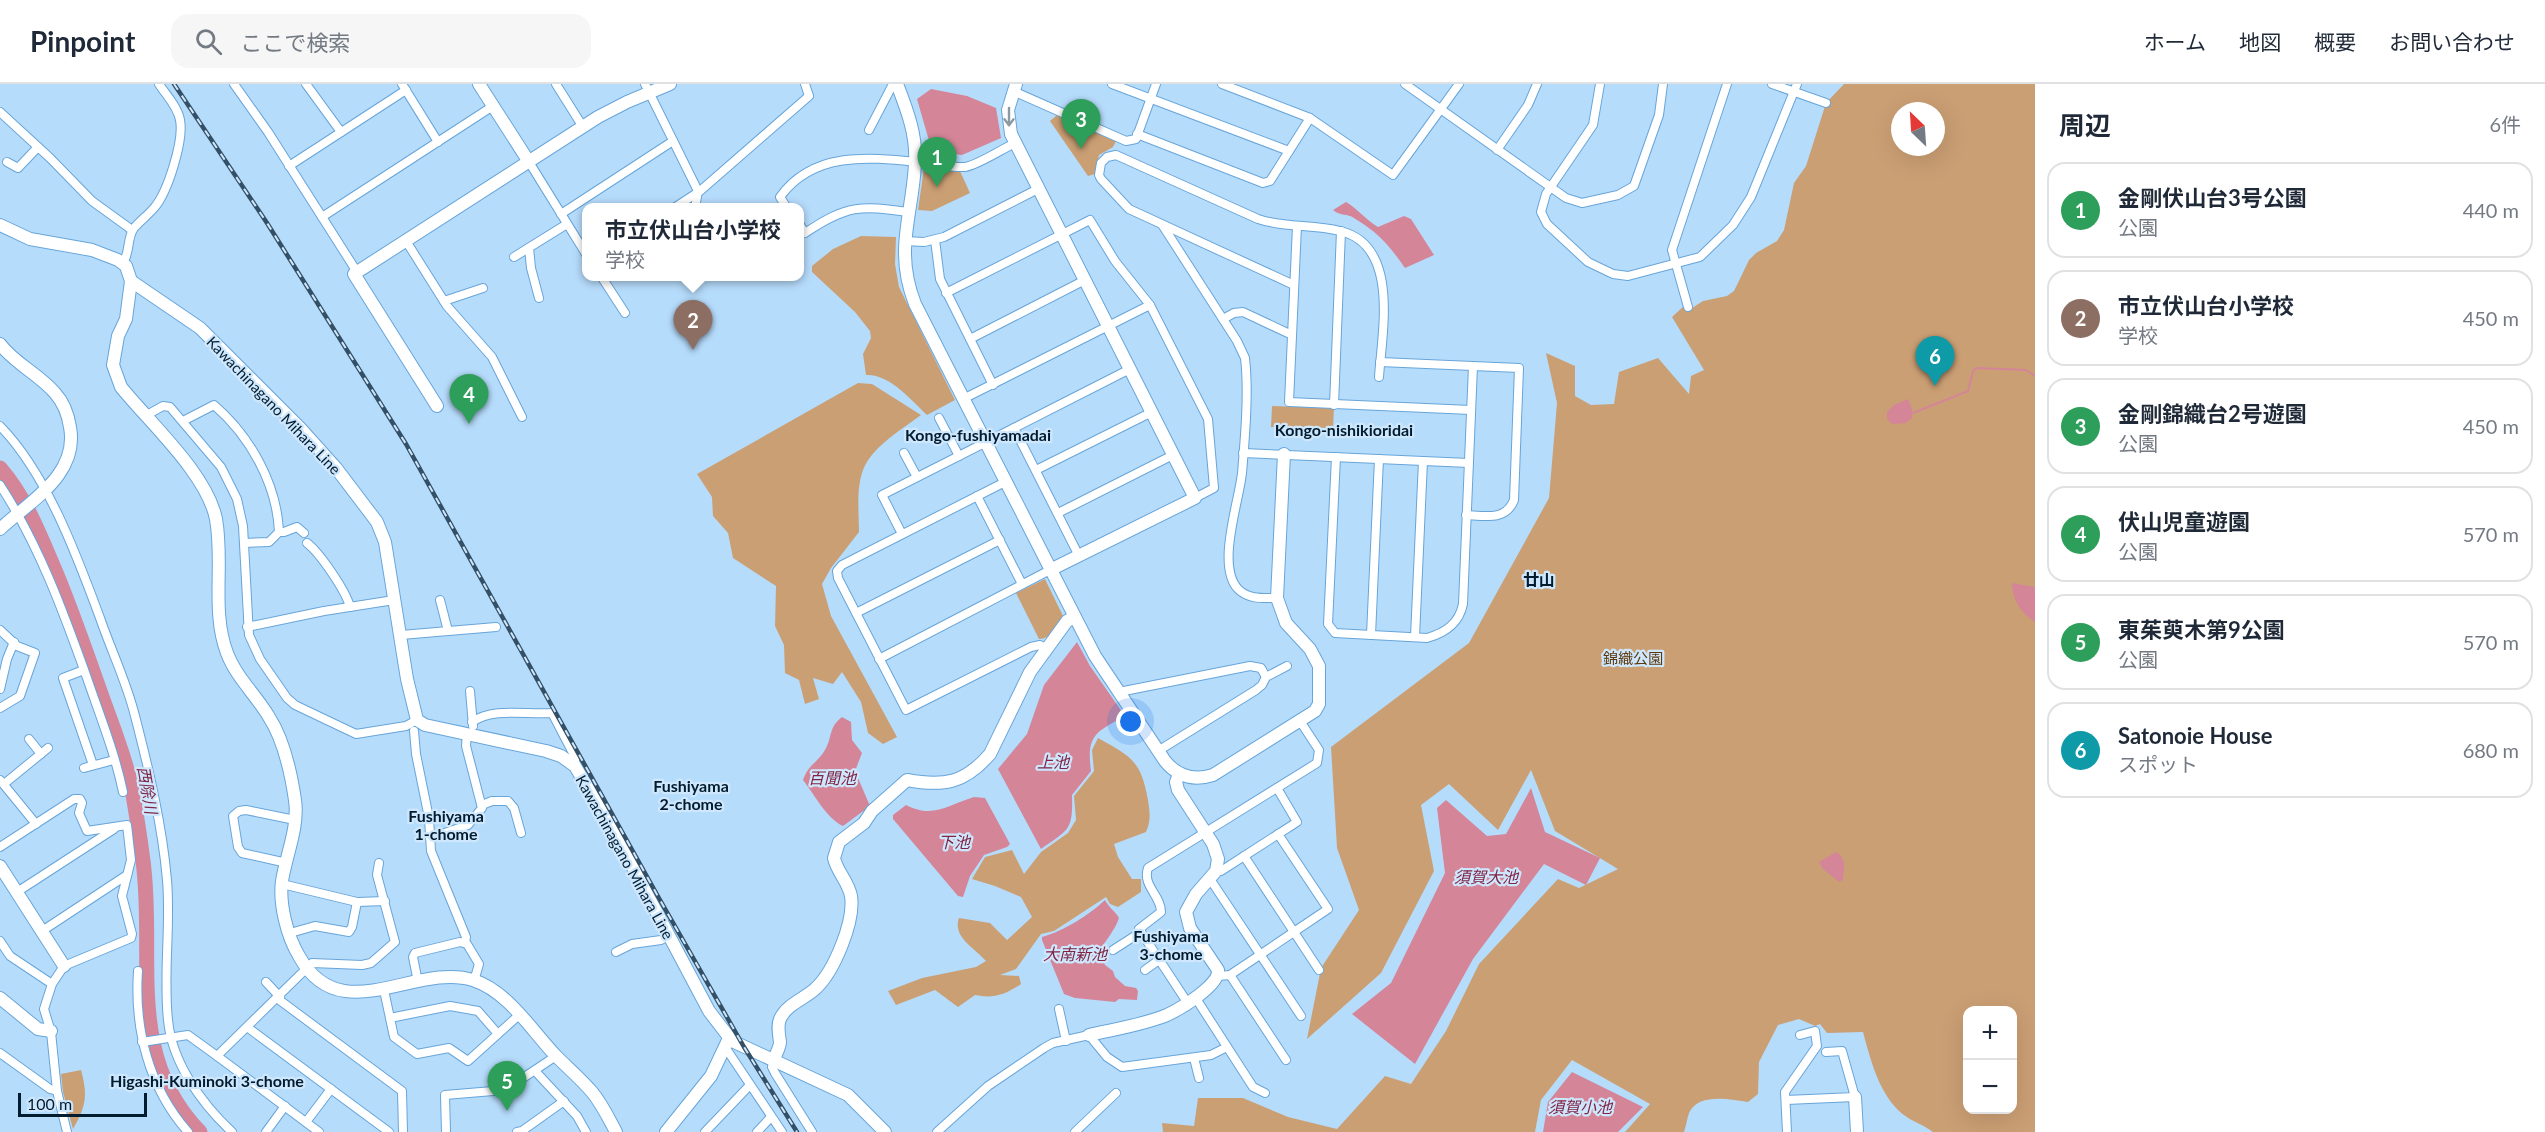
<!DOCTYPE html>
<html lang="ja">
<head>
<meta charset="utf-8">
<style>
	body { margin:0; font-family:Lato,"Noto Sans JP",sans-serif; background:#f6f6f7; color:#1f2937 }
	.controls { position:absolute; right:18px; bottom:18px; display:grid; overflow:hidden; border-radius:12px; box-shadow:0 6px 24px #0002 }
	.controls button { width:54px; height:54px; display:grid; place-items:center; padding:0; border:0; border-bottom:2px solid #e0e1e3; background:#fff; color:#1f2937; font:30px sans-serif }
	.compass { position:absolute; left:1891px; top:18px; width:54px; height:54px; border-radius:50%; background:#fff; box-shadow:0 6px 24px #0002; rotate:335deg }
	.scale { position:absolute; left:18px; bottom:15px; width:129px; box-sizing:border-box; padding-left:6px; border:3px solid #021c2f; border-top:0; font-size:16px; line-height:21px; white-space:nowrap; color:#021c2f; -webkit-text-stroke:4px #cee7fd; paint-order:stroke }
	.you { position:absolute; left:1131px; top:638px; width:21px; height:21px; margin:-15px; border:4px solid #fff; border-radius:50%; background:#1a73e8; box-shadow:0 0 0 9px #1a73e833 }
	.badge { display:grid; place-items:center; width:39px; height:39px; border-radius:50%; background:#b45309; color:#fff; font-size:20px; font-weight:700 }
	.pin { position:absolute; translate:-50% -50px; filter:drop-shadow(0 2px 3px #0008) }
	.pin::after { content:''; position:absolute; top:32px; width:21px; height:18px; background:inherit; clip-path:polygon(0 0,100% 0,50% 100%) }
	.popup { position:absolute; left:582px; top:119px; width:222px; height:78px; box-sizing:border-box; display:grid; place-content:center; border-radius:12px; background:#fff; filter:drop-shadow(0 2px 4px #0005); font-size:20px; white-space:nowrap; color:#747a83 }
	.popup b { font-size:22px; color:#1f2937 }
	.popup::after { content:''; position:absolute; left:50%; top:100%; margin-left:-12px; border:12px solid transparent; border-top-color:#fff }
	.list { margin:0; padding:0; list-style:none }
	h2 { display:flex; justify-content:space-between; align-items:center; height:78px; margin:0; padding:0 24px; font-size:26px }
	h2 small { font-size:20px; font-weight:400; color:#747a83 }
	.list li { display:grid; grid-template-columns:39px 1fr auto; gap:18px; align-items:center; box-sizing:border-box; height:96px; margin:0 12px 12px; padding:0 12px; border:2px solid #e0e1e3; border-radius:18px }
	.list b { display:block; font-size:22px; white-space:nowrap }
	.list p { margin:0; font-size:20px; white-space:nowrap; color:#747a83 }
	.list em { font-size:20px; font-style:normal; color:#747a83 }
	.icon { flex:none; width:33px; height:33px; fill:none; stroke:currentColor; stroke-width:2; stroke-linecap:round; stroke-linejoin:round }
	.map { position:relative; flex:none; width:2035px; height:1048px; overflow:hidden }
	header { display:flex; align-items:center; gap:36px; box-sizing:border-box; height:84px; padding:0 30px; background:#fff; border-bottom:2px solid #e0e1e3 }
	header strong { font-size:28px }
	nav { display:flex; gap:33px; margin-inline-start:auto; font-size:21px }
	.search { width:420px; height:54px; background:#f6f6f7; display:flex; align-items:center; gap:15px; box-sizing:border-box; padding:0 21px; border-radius:18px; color:#747a83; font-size:22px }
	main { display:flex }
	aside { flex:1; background:#fff }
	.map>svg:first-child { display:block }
	.green { fill:#cb9f74; fill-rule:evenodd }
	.water { fill:#d48598 }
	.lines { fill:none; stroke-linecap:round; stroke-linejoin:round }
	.stream { stroke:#d48598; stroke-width:2 }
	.river { stroke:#d48598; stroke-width:15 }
	.street-casing { stroke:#67a5d9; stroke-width:10 }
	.secondary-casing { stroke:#67a5d9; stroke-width:14 }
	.street { stroke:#fff; stroke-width:8 }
	.secondary { stroke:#fff; stroke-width:12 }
	.rail-casing { stroke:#335067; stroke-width:4.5 }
	.rail { stroke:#cee7fd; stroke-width:2; stroke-dasharray:7; stroke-linecap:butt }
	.oneway { stroke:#8d99a1 }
	.labels { text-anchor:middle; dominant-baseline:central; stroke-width:4.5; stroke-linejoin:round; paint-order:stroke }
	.street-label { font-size:15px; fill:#021c2f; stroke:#cee7fd }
	.park-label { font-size:15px; fill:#5d380b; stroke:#cee7fd }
	.neighbourhood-label { font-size:16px; font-weight:bold; fill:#021c2f; stroke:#cee7fd }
	.water-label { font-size:16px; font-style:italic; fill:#812443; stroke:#cee7fd }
</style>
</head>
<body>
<header>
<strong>Pinpoint</strong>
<div class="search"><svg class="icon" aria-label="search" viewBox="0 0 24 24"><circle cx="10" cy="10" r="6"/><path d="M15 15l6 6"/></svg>ここで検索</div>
<nav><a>ホーム</a><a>地図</a><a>概要</a><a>お問い合わせ</a></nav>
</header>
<main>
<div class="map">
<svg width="2035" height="1048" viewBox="0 0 2035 1048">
	<rect width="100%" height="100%" fill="#b6dcfc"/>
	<g class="green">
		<path d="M1844,0H2035V1048H1933C1921,1039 1909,1037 1898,1026C1878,1006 1870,974 1863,948L1827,949L1820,940L1815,942L1799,935L1778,941L1759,978L1758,1010L1748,1018C1731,1016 1699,1008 1689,1029C1687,1035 1686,1042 1684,1048H1625L1650,1020L1572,976L1541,1016L1535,1048H1163L1162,1039L1194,1042L1198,1014H1243L1288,1033L1337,1045L1385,992L1411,1000L1446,947L1479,880L1558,795L1579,804L1618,785L1555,747L1531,686L1498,746L1449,700L1421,721L1434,787L1381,889L1307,955L1321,884L1359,826L1337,764L1331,663L1469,559L1549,414L1557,319L1546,269L1575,282V312L1591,321L1614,320L1619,288L1658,274L1689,310L1691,292L1704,286L1672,233L1685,221L1689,226L1703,217L1727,212L1734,207L1749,176L1756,169L1777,157L1784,146L1794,99L1806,82L1826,19ZM1900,27H1936V63H1900ZM1968,926H2012V1026H1968Z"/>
		<polygon points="1057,31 1116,57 1113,63 1099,71 1095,90 1088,92 1050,37"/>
		<polygon points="924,84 960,87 970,109 932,127 918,126"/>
		<path d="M861,152L896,153L895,180L899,203L955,316L927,331C911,316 890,290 866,291L863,270L871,254L870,247L855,228L812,188V182L833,165Z"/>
		<path d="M858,299L872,300L921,331C902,345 871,364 863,386C856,405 859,428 859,448L831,484L822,500L831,532L897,653L883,660L868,649L861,618L842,588L833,600L813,594L819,615L805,620L799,596L785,589L784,561L775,542L776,502L733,474L728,449L713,432L712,413L697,390Z"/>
		<polygon points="1272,322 1334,324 1333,344 1271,343"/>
		<path d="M1045,495L1063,532C1057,541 1051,555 1039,555L1016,509Z"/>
		<path d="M1098,654C1132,673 1141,677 1148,716C1150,730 1151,736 1146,748L1114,760L1118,773L1132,795H1141V808L1118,823L1110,820L1106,813L1054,847L1041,850L1016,885L1000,891L1019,892L1021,900C1006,910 994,915 975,911L958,923L935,906L896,921L888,907L922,894L976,883L986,877C975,864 952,853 959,834L990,839L1007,856L1032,833L1021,813L995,802L972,795L985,773L1012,766L1024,790L1041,768L1068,749L1076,736L1074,712L1094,687L1092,666Z"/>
		<path d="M81,986C88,1012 86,1022 73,1045L63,1008L61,990Z"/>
	</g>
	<g class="water">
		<polygon points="931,5 967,12 996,24 1001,54 962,71 932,67 917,15"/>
		<path d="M1346,118C1358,125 1365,135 1378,143L1404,132L1411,135L1434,171L1405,184C1388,160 1380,150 1354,134C1347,129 1342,133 1333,126Z"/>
		<polygon points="1908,315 1912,325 1912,334 1906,339 1892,340 1887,335 1887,328 1894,321"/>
		<path d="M2012,499L2035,503V538C2021,529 2012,516 2012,499Z"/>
		<path d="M1077,558L1090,582L1125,632C1096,648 1086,651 1091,687L1072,711C1073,747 1069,745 1041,765L998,685L1027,650L1044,601Z"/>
		<path d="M842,633L851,638L852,656L862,669L855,687L870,722L843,742C827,735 814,710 803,696C808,681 818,678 825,666C833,652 828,644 842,633Z"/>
		<polygon points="1531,704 1545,748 1600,774 1586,801 1544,780 1473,875 1415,980 1352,930 1391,899 1445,789 1437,724 1446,716 1487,752 1506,750"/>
		<path d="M974,713L985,714L1010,760L1007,763L984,771L970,792L963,813L958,812L893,735V731L906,721C933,735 948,721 974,713Z"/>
		<path d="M1836,768C1847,774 1844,785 1843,796L1839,798L1822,784L1819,778Z"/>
		<path d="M1105,816C1109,824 1116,828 1119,834C1115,846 1106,856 1099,867L1105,881L1113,887L1115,893L1125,902L1136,904L1138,907L1137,916L1119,915L1115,918L1075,914L1064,910L1042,856V853C1064,847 1089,831 1105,816Z"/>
		<polygon points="1572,988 1643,1023 1618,1048 1543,1048 1548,1018"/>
	</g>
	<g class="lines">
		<polyline class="stream" points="1913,329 1968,307 1973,287 1977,284 2026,286 2035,292"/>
		<path class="river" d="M0,384C27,415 41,454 57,491C73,530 87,570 101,610C112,641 125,672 132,705C136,728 140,753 143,777C156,872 124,970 200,1048"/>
		<g class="street-casing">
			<g id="street">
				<polyline points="234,0 268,48 357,188"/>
				<polyline points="306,0 341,48"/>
				<polyline points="402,0 438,58"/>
				<polyline points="556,0 583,43"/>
				<polyline points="645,0 698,107 695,124"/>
				<polyline points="1112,0 1289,67"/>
				<polyline points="1222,0 1310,34 1393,91 1459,0"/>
				<polyline points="1405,0 1566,114 1582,119 1618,111 1634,102 1659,31 1663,0"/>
				<polyline points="1600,0 1593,41 1546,110 1541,128 1547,140 1588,178 1613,190 1628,192 1700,173 1733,141 1751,113 1797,0"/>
				<polyline points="1772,0 1826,19"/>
				<polyline points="1013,7 1126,57 1136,55 1156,0"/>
				<polyline points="0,28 50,74 92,117 132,146"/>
				<polyline points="869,46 893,0"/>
				<polyline points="1137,50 1263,99 1270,97 1310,34"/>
				<polyline points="1497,66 1528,21 1537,0"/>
				<polyline points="7,78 18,84 38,63"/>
				<polyline points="529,78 586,170"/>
				<polyline points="289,82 406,6"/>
				<polyline points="674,124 700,107 809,12 805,0"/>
				<path d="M787,124L780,113C815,64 876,74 928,79C940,80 954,84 965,83C978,81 1002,65 1015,59"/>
				<polyline points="561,130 673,57"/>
				<polyline points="322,133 493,22"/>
				<path d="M800,141L805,149C847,121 860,121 908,128"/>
				<path d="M1163,142L1237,257L1245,274C1249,308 1245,354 1242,389C1239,418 1216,482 1238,505C1249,516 1264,514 1278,514"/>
				<polyline points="1297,142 1289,318 1471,326"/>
				<polyline points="935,156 940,195 993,301"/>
				<polyline points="406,157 447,222 492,273 522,333"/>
				<polyline points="904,157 924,158 944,153 1038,105"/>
				<polyline points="529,164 531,184 539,214"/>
				<polyline points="514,173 567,140"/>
				<path d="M123,179C130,169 127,153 134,144C140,137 148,131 154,124C168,108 184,56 180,36C178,23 166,11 159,0"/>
				<polyline points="601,192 625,229"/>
				<path d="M1294,201L1129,125L1101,95L1099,91L1101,79L1107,73L1116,71L1258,135C1284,144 1313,140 1340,147C1400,161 1382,248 1379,293"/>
				<polyline points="946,209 1090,136 1115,177 1150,221 1208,335 1214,404 1195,414"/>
				<polyline points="444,217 483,204"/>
				<polyline points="1688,223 1672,166 1727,0"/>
				<polyline points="1223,235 1234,229 1243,228 1292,251"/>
				<polyline points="970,255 1085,196"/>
				<path d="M1380,278L1519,284L1514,416C1506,437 1485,432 1466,431"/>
				<polyline points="963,315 1150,221"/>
				<polyline points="1334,321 1341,147"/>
				<polyline points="145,332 163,322 170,323 221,383 237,415 243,442 249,551 260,575 287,614 295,621 356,650 406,642 417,636"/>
				<polyline points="939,334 959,372"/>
				<path d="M183,337L214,321C250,352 277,400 279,448L269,458L244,459"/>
				<path d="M0,342C47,390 77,472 100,534C111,566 127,599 135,632C149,686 162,740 167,796C171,842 163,890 168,936C172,979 202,1020 232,1048"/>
				<polyline points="1014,344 1079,472"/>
				<polyline points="904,369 917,393"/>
				<polyline points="1243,369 1469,379"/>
				<path d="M1336,373L1328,540L1335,549L1427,554C1445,549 1459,540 1463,520L1473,282"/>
				<polyline points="1036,386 1152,328"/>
				<polyline points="1005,398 842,481 837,487 838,494 906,626 1031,563 1040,561 1047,565"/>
				<path d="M0,401C39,461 63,527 87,594C100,632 115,669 123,708"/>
				<polyline points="977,412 1022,500"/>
				<polyline points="1058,429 1173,371"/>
				<polyline points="279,448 284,448 297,443 304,449"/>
				<polyline points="902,450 882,411 1130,285"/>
				<path d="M307,459C320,469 346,507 350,523"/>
				<polyline points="440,516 448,547"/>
				<polyline points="856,529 1000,456"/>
				<polyline points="247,543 324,527 394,516"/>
				<polyline points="0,546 17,562 35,569 20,612 0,624"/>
				<polyline points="401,551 496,543"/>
				<polyline points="1371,551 1379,375"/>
				<polyline points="1415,553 1423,377"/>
				<polyline points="879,575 1050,486"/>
				<polyline points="84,586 63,594 93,681"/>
				<polyline points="0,605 7,575 14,558"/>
				<polyline points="470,607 473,642"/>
				<polyline points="1119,608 1250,582 1261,584 1266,593"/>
				<path d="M472,638C494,623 526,631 552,629L575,673V682"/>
				<polyline points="414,647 416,670 429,734 431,767 466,853 465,859"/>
				<polyline points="29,655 41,670"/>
				<polyline points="1158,667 1256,606 1262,601 1266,593 1287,582"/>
				<polyline points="84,684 114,676"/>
				<polyline points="0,696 36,740"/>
				<polyline points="4,700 48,664"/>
				<polyline points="482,721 492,717 508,717 514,724 521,749"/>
				<polyline points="430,754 468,741 482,724 466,662 467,649"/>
				<polyline points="0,763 74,715 80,715 82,719 79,729 87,747 127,741 131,776 122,812 132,850 131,854 64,882 52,900 44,925 51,948 57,1007 67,1048"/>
				<polyline points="1244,772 1319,886"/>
				<polyline points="287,779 242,769 238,763 233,732 239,727 246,726 295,736"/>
				<polyline points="1216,787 1221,787 1297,738 1277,704"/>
				<polyline points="1210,795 1301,932"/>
				<polyline points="282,800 357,818 385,817"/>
				<polyline points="17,808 114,745"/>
				<polyline points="42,847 127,791"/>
				<polyline points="1141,848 1187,918"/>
				<polyline points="290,849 315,842 349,848 352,843 357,818"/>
				<polyline points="0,857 10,872 52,900"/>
				<path d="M1113,866L1141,848L1139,845L1161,828C1161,811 1142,802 1148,784L1317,679L1319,666L1300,637"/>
				<polyline points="616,868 632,860 661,856 668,852"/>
				<polyline points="1145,886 1159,876"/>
				<path d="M138,887C134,945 149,1004 188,1048"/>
				<polyline points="1230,891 1286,976"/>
				<polyline points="1218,892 1230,891 1328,825 1278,750"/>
				<polyline points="266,898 280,913"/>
				<polyline points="418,898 413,873 415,869 460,858 467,860 479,880 474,897"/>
				<polyline points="384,906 394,953 417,970 449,964 468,977 519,931"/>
				<polyline points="1195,913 1253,1003 1265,1009"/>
				<polyline points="278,915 402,1007 403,1048"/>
				<polyline points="1059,925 1066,957"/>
				<polyline points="390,934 450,922 478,927 498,950"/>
				<polyline points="247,943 389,1048"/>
				<polyline points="142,958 188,951 217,972 312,879 362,881 371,879 395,858 377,791 379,779"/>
				<polyline points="725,963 782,1048"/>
				<polyline points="0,969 50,1005 57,1007"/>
				<polyline points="217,972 319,1048"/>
				<polyline points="1194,974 1199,994"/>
				<polyline points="774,975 772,983 775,989 812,1048"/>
				<polyline points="536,988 577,1032 586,1048"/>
				<polyline points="1786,1016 1855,1013 1842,967 1826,968"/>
				<polyline points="306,1038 331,1005"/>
				<polyline points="266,1048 285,1022"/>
				<polyline points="446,1048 445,1011 505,1006 556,972"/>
				<polyline points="517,1048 522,1047 564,1017"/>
				<polyline points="705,1048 750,1001"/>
				<polyline points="757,1048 771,1033"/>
				<polyline points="937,1048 988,1002 1044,964 1053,959 1089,951 1107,973 1122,983 1211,971 1227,963"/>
				<polyline points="1075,1048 1116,1009"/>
				<polyline points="1787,1048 1785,1008 1817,962 1815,947 1800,951"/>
			</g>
		</g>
		<g class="secondary-casing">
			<g id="secondary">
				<polyline points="479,0 529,78"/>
				<path d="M897,0C907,26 917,51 915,80C912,134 894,166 915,220L1095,572L1165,677C1178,693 1194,697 1213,691L1315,627L1319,620V582L1310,565L1286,539L1277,514L1284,370"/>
				<polyline points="1016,0 1008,26 1011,50 1195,414 1050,486"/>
				<path d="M0,141L30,155L92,166L118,176L126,182L131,197L126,235L118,252L113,281L121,303C150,339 207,390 216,435C224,479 211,527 227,569C236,593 256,611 269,633C284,656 291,689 295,716C299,743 286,771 282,797C279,820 287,852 299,872C340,947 415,878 473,896C509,908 531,946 556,972C568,984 581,995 592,1008C602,1020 609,1035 616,1048"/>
				<polyline points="131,197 200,244 301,345 336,384 377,438 385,458 407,595 417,636 425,641 546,667 561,672 575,682 621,761 709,927 732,957 848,1011 885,1048"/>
				<path d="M0,260C15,280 39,290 55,309C64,319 68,330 70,343C79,391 30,417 0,445"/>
				<polyline points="437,322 354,190 598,33 627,18 670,0"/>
				<polyline points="0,782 64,882"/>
				<polyline points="0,914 38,945 51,947"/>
				<path d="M1089,951C1115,945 1143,941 1167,931C1180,925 1220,901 1218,886L1190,844L1186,828L1196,810L1216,787L1218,775L1213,760L1178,706L1176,698L1179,690"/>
				<path d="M774,975C776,970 780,963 780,958C779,950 777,942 780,935C787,920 804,915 815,905C834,888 855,837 851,812C848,797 837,788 834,774L839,758L864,739L872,727L907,696C944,703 965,699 990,670L1030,588L1067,537L1074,533"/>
				<polyline points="1855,1013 1857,1048"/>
				<polyline points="666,1048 711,992 729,954"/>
			</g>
		</g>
		<use href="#street" class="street"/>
		<use href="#secondary" class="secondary"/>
		<g class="rail-casing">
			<polyline id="rail" points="174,0 267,139 406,360 660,816 744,963 797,1048"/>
		</g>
		<use href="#rail" class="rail"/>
	</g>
	<defs><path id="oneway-shaft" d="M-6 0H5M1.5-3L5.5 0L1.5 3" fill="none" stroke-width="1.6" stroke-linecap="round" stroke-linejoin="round" transform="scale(1.5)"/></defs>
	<use class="oneway" href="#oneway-shaft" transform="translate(1009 33) rotate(90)"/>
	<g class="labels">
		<g class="street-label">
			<text transform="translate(274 321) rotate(46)">Kawachinagano Mihara Line</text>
			<text transform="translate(625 773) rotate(61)">Kawachinagano Mihara Line</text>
		</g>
		<g class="park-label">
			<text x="1633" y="574">錦織公園</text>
		</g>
		<g class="neighbourhood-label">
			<text x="1344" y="345">Kongo-nishikioridai</text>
			<text x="978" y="350">Kongo-fushiyamadai</text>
			<text x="1539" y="495">廿山</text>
			<text x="691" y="701">Fushiyama<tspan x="691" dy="18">2-chome</tspan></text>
			<text x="446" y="731">Fushiyama<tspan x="446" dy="18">1-chome</tspan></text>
			<text x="1171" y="851">Fushiyama<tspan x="1171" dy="18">3-chome</tspan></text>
			<text x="207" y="996">Higashi-Kuminoki 3-chome</text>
		</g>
		<g class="water-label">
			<text x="1053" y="677">上池</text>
			<text x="832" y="693">百聞池</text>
			<text transform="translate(148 706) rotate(80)">西除川</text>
			<text x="954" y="757">下池</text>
			<text x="1486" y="792">須賀大池</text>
			<text x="1075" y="869">大南新池</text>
			<text x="1580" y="1022">須賀小池</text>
		</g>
	</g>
</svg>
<div class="controls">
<button>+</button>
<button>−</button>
</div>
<svg class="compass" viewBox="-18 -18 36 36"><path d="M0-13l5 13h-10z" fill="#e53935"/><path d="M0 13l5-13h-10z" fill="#747a83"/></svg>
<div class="scale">100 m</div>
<div class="you"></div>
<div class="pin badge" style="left:937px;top:103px;background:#2e9e5b">1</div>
<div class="pin badge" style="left:693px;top:266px;background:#8d6e63">2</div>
<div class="popup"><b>市立伏山台小学校</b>学校</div>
<div class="pin badge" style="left:1081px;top:65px;background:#2e9e5b">3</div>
<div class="pin badge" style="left:469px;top:340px;background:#2e9e5b">4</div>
<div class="pin badge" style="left:507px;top:1027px;background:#2e9e5b">5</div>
<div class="pin badge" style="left:1935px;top:302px;background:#0f9aa8">6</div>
</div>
<aside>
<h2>周辺<small>6件</small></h2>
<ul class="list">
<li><span class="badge" style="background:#2e9e5b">1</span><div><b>金剛伏山台3号公園</b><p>公園</p></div><em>440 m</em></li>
<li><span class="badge" style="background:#8d6e63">2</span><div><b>市立伏山台小学校</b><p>学校</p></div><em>450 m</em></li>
<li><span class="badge" style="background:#2e9e5b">3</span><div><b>金剛錦織台2号遊園</b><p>公園</p></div><em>450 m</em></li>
<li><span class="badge" style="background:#2e9e5b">4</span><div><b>伏山児童遊園</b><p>公園</p></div><em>570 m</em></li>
<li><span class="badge" style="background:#2e9e5b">5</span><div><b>東茱萸木第9公園</b><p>公園</p></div><em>570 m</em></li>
<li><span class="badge" style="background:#0f9aa8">6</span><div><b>Satonoie House</b><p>スポット</p></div><em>680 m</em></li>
</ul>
</aside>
</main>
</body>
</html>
